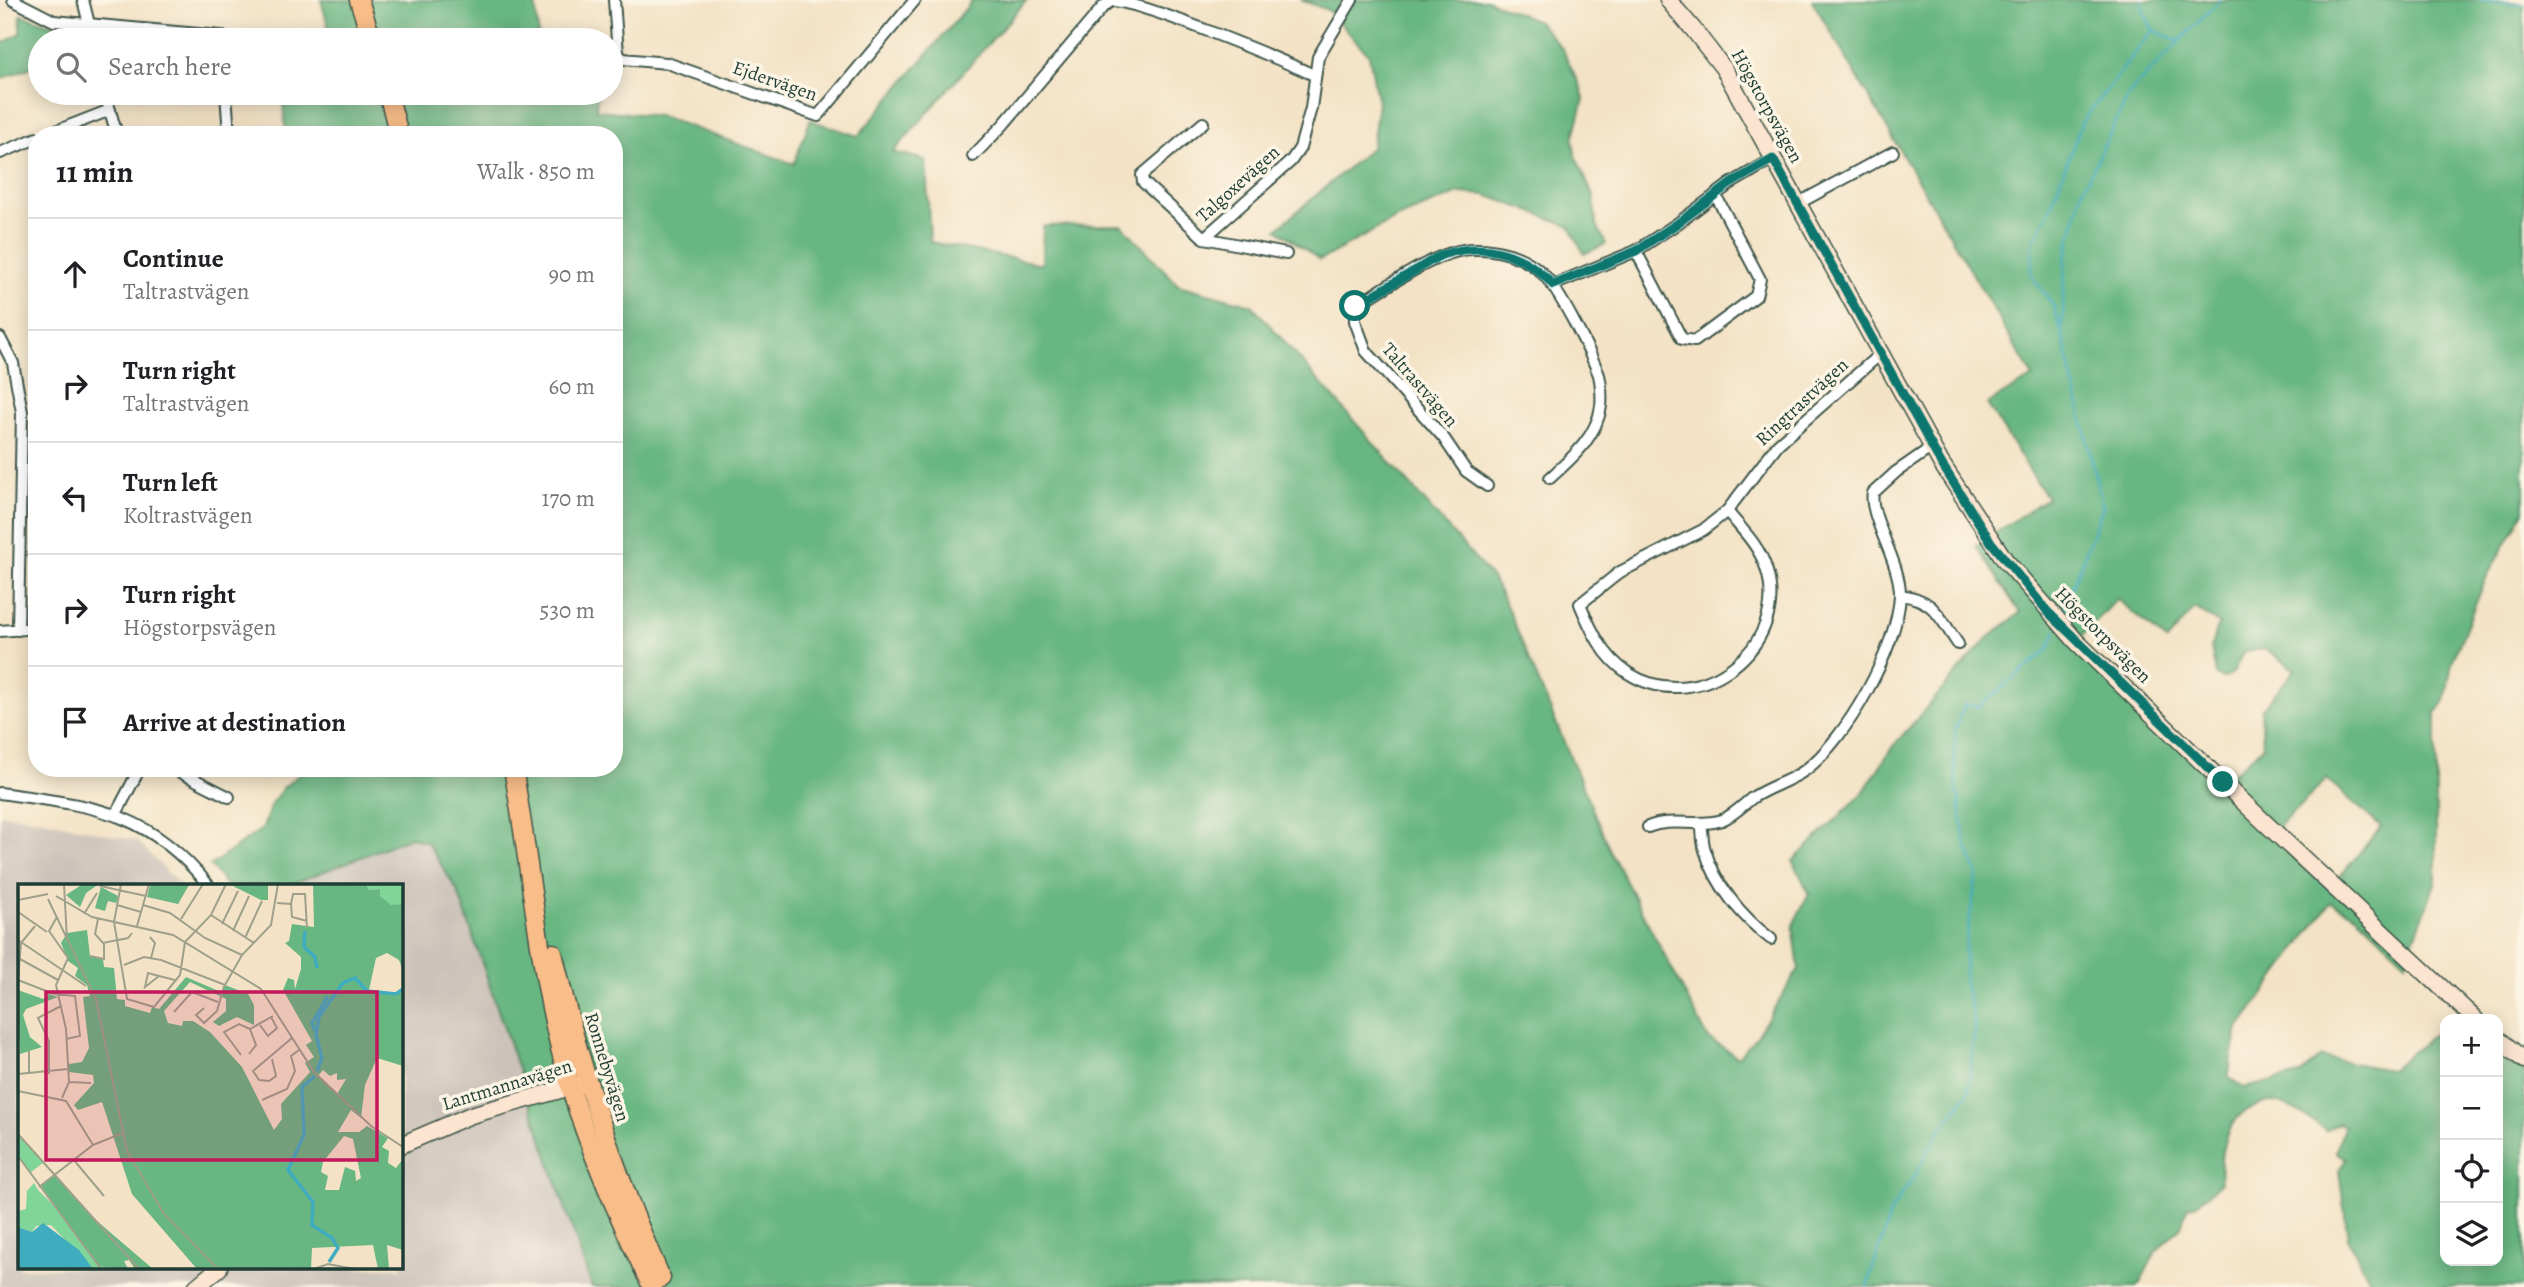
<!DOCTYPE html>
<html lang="en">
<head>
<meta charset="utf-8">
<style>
	body { margin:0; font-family:Alegreya,serif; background:#f6f6f6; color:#202124 }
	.controls { position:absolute; right:21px; bottom:21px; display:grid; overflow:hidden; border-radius:14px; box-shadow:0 4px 18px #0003 }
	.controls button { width:63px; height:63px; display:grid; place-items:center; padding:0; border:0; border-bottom:2px solid #e0e0e0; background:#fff; color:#202124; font:35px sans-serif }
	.stop { position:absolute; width:21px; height:21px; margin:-16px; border:5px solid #0f766e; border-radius:50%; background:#fff }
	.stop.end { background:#0f766e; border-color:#fff; box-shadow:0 2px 7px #0008 }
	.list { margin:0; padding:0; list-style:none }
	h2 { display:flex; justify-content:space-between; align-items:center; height:91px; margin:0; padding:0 28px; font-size:30px }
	h2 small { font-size:23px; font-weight:400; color:#757577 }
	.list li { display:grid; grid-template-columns:46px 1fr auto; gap:21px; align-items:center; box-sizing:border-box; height:112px; padding:0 28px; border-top:2px solid #e0e0e0 }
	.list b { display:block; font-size:26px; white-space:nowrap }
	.list p { margin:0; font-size:23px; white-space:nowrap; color:#757577 }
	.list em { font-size:23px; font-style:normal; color:#757577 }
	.icon { flex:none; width:38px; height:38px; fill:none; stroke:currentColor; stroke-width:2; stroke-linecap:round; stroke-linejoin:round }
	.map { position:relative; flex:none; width:2524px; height:1287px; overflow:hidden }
	.search { position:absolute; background:#fff; box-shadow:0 4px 18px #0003; left:28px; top:28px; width:595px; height:77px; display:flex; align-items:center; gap:18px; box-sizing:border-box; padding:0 24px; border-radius:38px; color:#757577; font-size:26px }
	.panel { position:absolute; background:#fff; box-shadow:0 4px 18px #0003; left:28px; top:126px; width:595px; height:651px; border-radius:28px }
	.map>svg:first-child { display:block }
	.industrial { fill:#ccc2b9 }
	.forest { fill:#68b681; stroke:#447a5a; stroke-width:2; fill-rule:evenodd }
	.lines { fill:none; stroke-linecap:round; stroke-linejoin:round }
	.stream { stroke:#40acbf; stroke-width:2.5 }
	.street-casing { stroke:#3f564a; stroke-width:14 }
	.secondary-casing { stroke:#3f564a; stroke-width:19 }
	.primary-casing { stroke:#3f564a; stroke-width:21 }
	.street { stroke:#fff; stroke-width:10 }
	.secondary { stroke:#fce5d0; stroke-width:16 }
	.primary { stroke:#f8bd89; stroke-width:18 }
	.route { stroke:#0f766e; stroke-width:9 }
	.labels { text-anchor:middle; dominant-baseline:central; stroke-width:7; stroke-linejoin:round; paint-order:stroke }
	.street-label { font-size:19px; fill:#1f3d34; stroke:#fcf5e5 }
	.inset-river { fill:none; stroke:#40acbf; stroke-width:3.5 }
	.inset-road { fill:none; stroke:#9ea08b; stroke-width:2 }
	.view { fill:#c2185b; fill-opacity:0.15; stroke:#c2185b; stroke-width:3.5 }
	.inset-edge { fill:none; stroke:#1f3d34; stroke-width:3.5 }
</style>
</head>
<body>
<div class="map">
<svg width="2524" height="1287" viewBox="0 0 2524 1287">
	<rect width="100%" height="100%" fill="#fcf5e5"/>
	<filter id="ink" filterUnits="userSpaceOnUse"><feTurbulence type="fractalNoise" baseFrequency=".0143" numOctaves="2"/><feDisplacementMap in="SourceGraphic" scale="14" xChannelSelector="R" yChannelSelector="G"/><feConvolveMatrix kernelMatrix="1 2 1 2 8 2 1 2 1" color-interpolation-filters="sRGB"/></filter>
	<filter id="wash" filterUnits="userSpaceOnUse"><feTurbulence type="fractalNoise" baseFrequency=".00686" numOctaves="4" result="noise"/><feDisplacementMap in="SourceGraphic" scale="28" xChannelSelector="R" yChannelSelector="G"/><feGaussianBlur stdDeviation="1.57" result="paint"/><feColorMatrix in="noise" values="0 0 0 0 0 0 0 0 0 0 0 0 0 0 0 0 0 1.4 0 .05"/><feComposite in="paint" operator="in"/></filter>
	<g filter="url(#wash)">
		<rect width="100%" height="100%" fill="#f3e2c5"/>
		<polygon class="industrial" points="0,814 39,819 137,841 181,886 19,886 19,1268 401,1268 401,886 287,886 411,837 427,841 458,892 592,1287 0,1287"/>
		<g class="forest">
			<polygon points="321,0 535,0 539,40 276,40 331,37"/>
			<path d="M973,0H1027L893,152L926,160L930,242L1042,264L1043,226L1122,225L1178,285L1252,305L1492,578L1507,607L1611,853L1708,1038L1738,1057L1755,1038L1799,969L1793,925L1809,893L1793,861L1862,794L1893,746L1986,640L2020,613L1976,546L2047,498L1987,404L2033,377L1812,0H2502L2524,4V511L2486,578L2452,662L2445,701L2436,713V881L2406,962L2357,915L2331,902L2238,1029L2228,1077L2244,1088L2299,1075L2321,1057L2390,1070L2445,1025V1261H2498V1038L2524,1060V1287H2373L2348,1238L2339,1171L2346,1159L2336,1152L2344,1126L2338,1123L2326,1131C2314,1122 2288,1103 2273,1102C2267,1101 2259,1105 2252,1108C2223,1121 2219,1153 2221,1182L2197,1204L2187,1207L2181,1227L2156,1251L2139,1285L2136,1287H592L458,892L427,842L411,837L287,886H227L210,866L263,828L271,804L283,788L307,768H614V135H286L282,93H598L596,110L660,116L794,164L810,120L858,136ZM2117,599L2167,641L2195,608L2219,624L2211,647L2216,675L2223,678L2232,674L2244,651L2266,649L2295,670L2261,710L2263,747L2223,782L2077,641ZM2327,779L2381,827L2332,886L2274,831Z"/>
			<polygon points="1301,0 1338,0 1352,4 1354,0 1487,0 1538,21 1563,50 1581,88 1584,99 1573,140 1575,154 1594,198 1596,223 1606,244 1584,254 1570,226 1486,195 1459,193 1397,218 1320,260 1277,229 1372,147 1378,103 1369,55 1328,10"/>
			<polygon points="21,15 82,34 84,40 40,40 40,64 0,79 0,45 20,33"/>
		</g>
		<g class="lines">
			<g class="stream">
				<polyline points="2142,0 2143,10 2153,30 2178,41"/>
				<polyline points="2480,0 2524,5"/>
				<polyline points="2061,330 2054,307 2031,275 2033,242 2049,211 2082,122 2153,30"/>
				<polyline points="2062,614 2103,507 2062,334 2065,260 2082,191 2131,91 2220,0"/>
				<polyline points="1867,1287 1892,1209 1916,1174 1938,1133 1968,1093 1975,1027 1964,977 1966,940 1977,874 1965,842 1955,773 1955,730 1965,704 1979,707 2049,649 2056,630"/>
			</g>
		</g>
	</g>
	<g filter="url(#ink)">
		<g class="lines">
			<g class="street-casing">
				<g id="street">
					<polyline points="13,0 54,21 221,36 222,40"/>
					<polyline points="83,0 93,40"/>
					<polyline points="614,0 618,54 623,59 667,63 818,116 915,0"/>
					<polyline points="105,93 117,135"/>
					<polyline points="226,93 229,135"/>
					<polyline points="1203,123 1142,175 1143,182 1204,238 1291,161 1300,148 1311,108 1318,57 1352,0"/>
					<polyline points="46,135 110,110"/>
					<polyline points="0,153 37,138"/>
					<path d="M973,156L1003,125L1102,8C1105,5 1108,3 1111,1C1139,0 1281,60 1314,75"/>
					<polyline points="1797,204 1893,152"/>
					<polyline points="1204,238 1286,254"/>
					<polyline points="1636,251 1682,339 1695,341 1756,296 1760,279 1716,196"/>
					<polyline points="1553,285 1636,251 1678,223 1730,184 1773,159"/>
					<polyline points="0,338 13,363 22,412 18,630"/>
					<path d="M1487,486L1466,471L1443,437L1366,351L1355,321V306C1386,288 1438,249 1473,249C1497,248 1525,256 1542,273C1559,289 1590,351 1599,375C1601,383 1602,398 1601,406C1597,437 1572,458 1550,478"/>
					<path d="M1727,511C1741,529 1759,545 1766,568C1792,647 1698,718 1628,673C1603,657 1591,630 1580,604L1620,572L1703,530L1727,511L1778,444L1879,355"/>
					<path d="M1900,595C1935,599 1939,617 1958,644"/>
					<polyline points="0,631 37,628"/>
					<polyline points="172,768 229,797"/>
					<path d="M0,793C91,806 147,809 209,886"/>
					<polyline points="116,814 140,768"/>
					<path d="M1701,823C1703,832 1702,842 1705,850C1715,885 1743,918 1771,939"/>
					<path d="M1648,827C1672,817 1698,828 1722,820C1734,815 1742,806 1752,798C1768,787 1788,782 1804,771C1846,741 1898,647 1900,595C1901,563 1868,515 1873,493L1896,472L1932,447"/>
				</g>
			</g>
			<g class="secondary-casing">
				<g id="secondary">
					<polyline points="1668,0 1693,29 1724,69 1941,463 2005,560 2076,641 2261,819 2475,1019"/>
					<polyline points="2498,1039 2524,1060"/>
					<polyline points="401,1145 471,1115 588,1082"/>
					<polyline points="196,1287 219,1268"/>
				</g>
			</g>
			<g class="primary-casing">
				<g id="primary">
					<polyline points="359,0 372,40"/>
					<polyline points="388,93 399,135"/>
					<path d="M513,768C532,875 540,985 571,1089C592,1158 621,1223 652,1287"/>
					<path d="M553,953C579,1064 615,1174 661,1278"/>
				</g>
			</g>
			<use href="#street" class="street"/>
			<use href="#secondary" class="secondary"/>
			<use href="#primary" class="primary"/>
		</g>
	</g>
	<g class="lines" filter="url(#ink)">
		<path class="route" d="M1355,306C1375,294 1396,282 1416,270C1425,265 1435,257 1445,254C1485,241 1526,254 1553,285L1636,251L1678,223L1730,184L1773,159L1941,463L1991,542L2048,612L2223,782"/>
	</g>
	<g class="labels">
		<g class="street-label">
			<text transform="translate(775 81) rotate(19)">Ejdervägen</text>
			<text transform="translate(1767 106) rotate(61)">Högstorpsvägen</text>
			<text transform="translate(1238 184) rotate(-42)">Talgoxevägen</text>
			<text transform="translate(1420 385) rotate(49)">Taltrastvägen</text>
			<text transform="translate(1802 402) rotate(-43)">Ringtrastvägen</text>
			<text transform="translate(2103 635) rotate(45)">Högstorpsvägen</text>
			<text transform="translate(607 1067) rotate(73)">Ronnebyvägen</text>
			<text transform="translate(507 1085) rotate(-17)">Lantmannavägen</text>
		</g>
	</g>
	<g transform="translate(18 884)">
		<rect width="385" height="385" fill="#f3e2c5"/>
		<path d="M348,0H385V20L373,22L362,13V5L351,6ZM0,251L26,278L12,289L0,272ZM16,299L20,306L100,385H75L33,341L18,342L14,348L0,343V327L8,325L9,307Z" fill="#80d599"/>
		<path d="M65,0H81L68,9L62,23L48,11ZM154,0L171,1L160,20L129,13L132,1ZM211,0H250V16H243ZM295,0H348L351,6L362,5V12L373,21L385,20V87L381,76L369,69L358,74L351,106L375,111L385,105V182L359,174L347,201L343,234L333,226L320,248H341L349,242L370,254L364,263L371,267L370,279L378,284L385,275V366L369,361L371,385H360L355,361L294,364L293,385H179L114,310L84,218L60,226L56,221L76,199L75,191L51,188V180L64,178L71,164L65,113L72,112L69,101L57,92L60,84L50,77L43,59L49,49L69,46L72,72L85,75L86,83L96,84L99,115L107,116V122L132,129L134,123L141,125L168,93L203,108L207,101L230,110L236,121V141L219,133L201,142L195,138L208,127V115L172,98L146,127L150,139L164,142L165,137H175L192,148L224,183L256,246L264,235L263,220L292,188L287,179L296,173L288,161L294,157L265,106L270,94L276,96L277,105L283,85V73L267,59L271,57L274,40L296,43ZM305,186L312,192L319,189V196L328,195L319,210L300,192ZM326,252L335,255L343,294L338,297L337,287L327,283L321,306H307L310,292L303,288L305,278ZM83,3L100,12L98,19L90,17L87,27L77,24ZM0,106L25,115L31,110L40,113L8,125L5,131L12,153L24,163L2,170ZM37,290L72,331L135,385H117L111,376L106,377L110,385L81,382L23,302Z" fill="#68b681" fill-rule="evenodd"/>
		<path d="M25,339L61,366L75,385H0V343L14,348Z" fill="#40acbf"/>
		<path class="inset-river" d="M287,47L286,63L297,73L299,84M297,147L294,139L310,112M299,187L304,174L298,151L301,133L325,99L337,94L349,107L378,110L385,105M297,192L284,203L286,251L270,286L295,318L294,341L314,354L320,364L311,378"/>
		<path class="inset-road" d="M46,0L49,56M103,0L96,38L109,115L136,123L162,91L167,58L193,31L208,0M82,2L128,12M38,12L74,33L155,51L243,105L296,188L353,242L385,263M30,15L78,115L109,267L146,330L200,385M0,16L30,10M259,19L273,20L274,33L289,37M273,20L275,10H287L289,44M99,21L123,28M125,21L152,29L187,54L224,71M0,28L29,48M66,30L79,9M193,31L236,59M39,33L31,47L50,74L38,101L48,145L51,198L44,214M80,35L77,50L85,59L110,54L114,49M163,35L185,0M204,40L220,7M119,42L131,0M215,47L231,12M132,53L137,59L133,74M227,54L244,17M0,56L68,102M72,72L86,75V59M2,75L40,96M106,81L126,73L143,76L207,101L224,71L253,41L260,0M141,92L127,103L130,89L141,92L157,96M0,96L36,110L57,112L62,152L48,155M0,96L3,59L17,42M186,124L178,131L186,139L199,127L206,102M156,128L174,108L200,118M242,141L250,152L259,144L253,133M232,145L255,132M231,170L238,161L232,145M223,171L206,148L221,140L232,145M254,175L258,192L251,197L241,196L235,187L274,154M11,189V167M0,190L50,185M31,190V157L20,134L43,122M51,198L73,199M0,207L48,217L75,261M244,216L269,205L277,187L273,172L281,166M0,250L121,385M0,272L83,385M55,275L86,312M21,303L75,261L105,249M296,385L310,380L337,385"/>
		<path class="view" d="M28,108H359V276H28Z"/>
		<rect width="385" height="385" class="inset-edge"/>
	</g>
</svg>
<div class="controls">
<button>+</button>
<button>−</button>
<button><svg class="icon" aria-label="locate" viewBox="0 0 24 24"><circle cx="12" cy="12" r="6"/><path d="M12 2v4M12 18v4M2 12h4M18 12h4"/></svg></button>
<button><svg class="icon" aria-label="layers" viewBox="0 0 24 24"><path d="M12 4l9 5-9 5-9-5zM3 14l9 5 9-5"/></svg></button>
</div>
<div class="stop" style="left:1355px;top:306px"></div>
<div class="stop end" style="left:2223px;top:782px"></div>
<div class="search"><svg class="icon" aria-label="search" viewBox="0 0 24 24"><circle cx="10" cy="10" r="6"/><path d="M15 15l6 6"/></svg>Search here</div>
<section class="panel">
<h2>11 min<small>Walk · 850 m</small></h2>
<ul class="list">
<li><svg class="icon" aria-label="ahead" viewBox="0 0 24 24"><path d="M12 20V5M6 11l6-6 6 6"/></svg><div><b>Continue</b><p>Taltrastvägen</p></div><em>90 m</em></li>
<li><svg class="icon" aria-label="right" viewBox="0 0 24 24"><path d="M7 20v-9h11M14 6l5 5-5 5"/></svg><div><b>Turn right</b><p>Taltrastvägen</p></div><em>60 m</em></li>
<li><svg class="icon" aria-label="left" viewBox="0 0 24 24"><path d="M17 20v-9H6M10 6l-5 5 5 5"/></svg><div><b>Turn left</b><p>Koltrastvägen</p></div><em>170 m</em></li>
<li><svg class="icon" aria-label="right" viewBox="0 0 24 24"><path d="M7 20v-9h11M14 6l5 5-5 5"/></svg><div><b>Turn right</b><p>Högstorpsvägen</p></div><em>530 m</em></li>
<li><svg class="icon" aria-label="arrive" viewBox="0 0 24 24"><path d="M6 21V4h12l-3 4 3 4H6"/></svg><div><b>Arrive at destination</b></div></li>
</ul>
</section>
</div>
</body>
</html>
